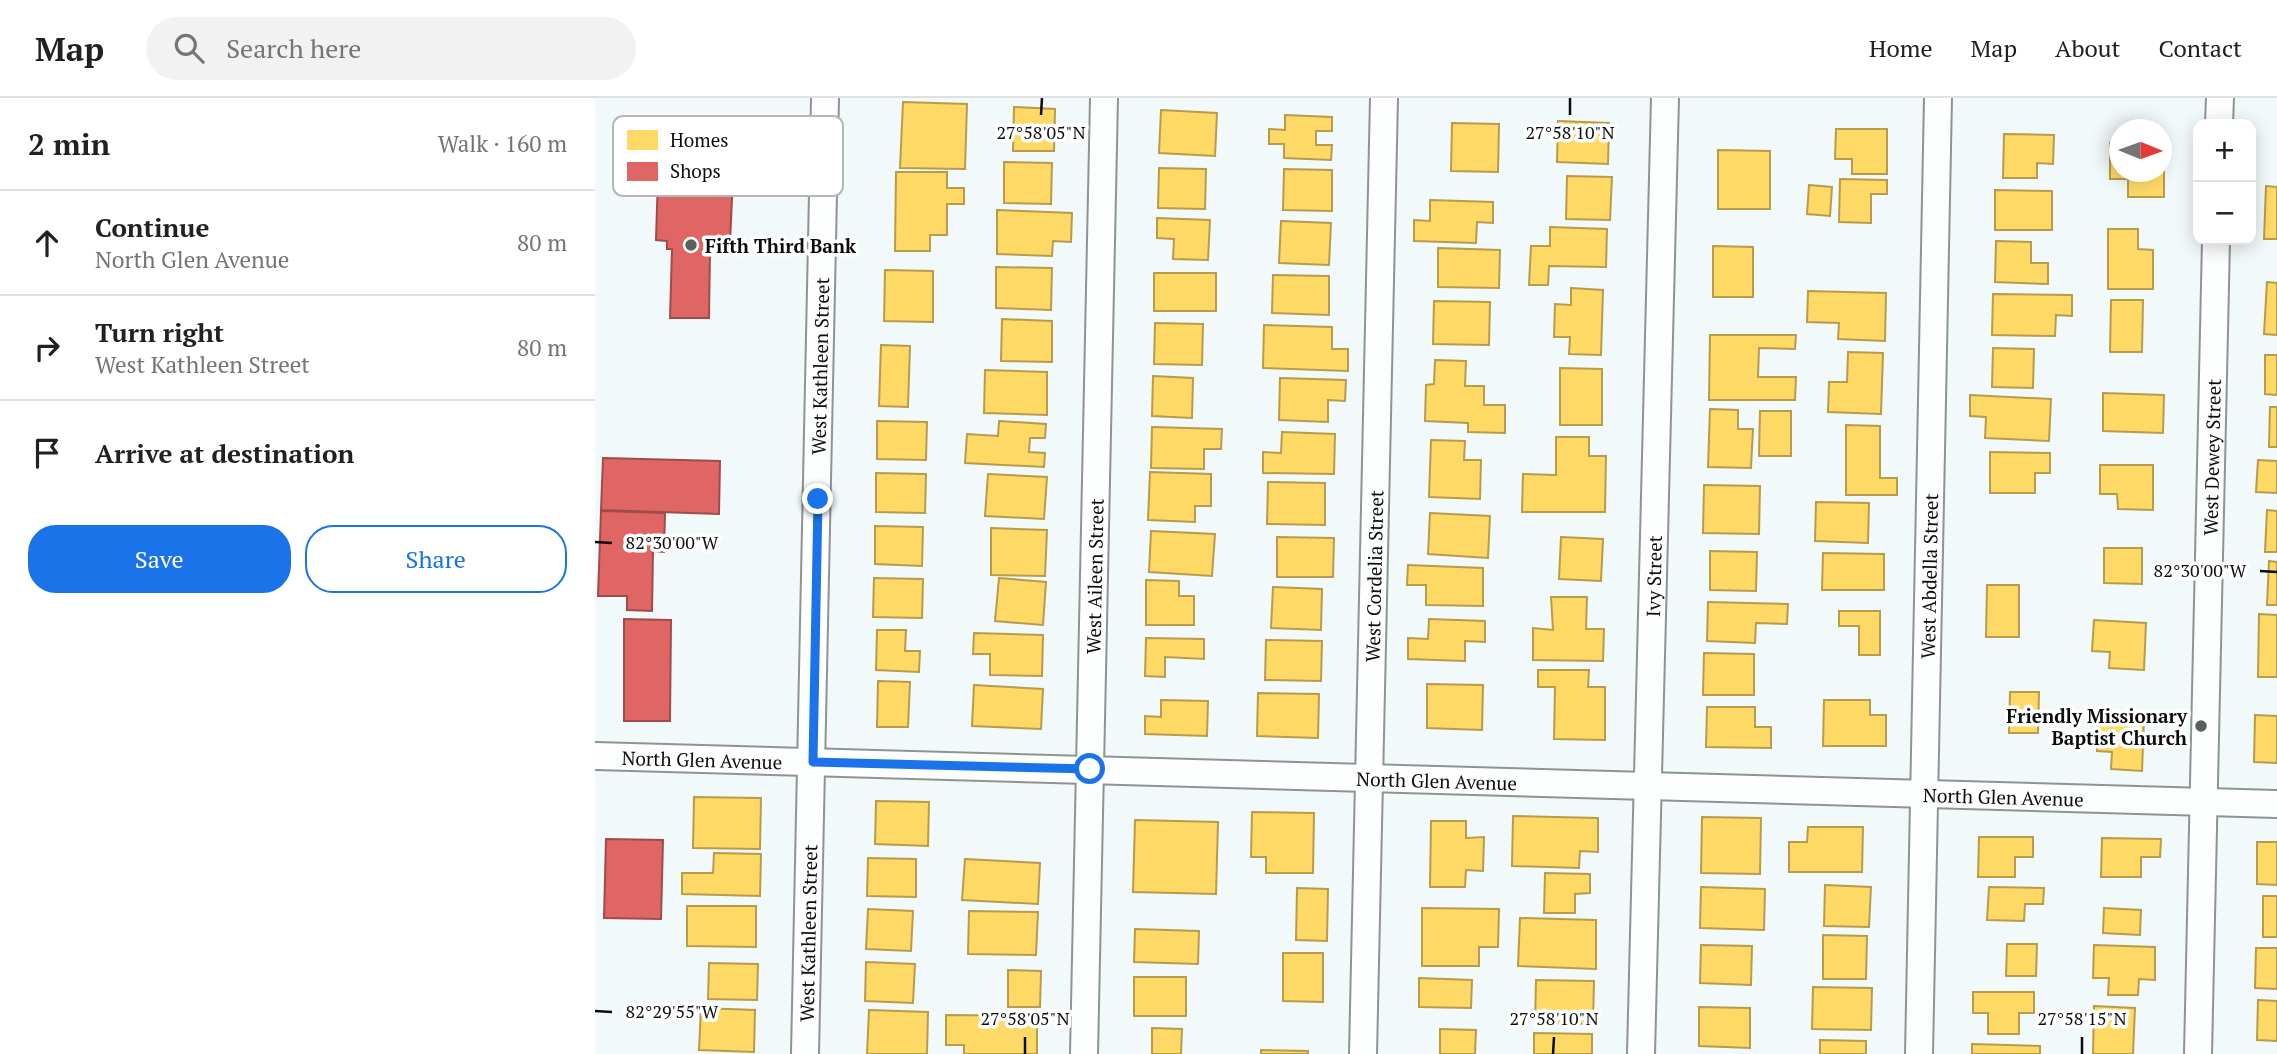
<!DOCTYPE html>
<html lang="en">
<head>
<meta charset="utf-8">
<style>
	body { margin:0; font-family:"PT Serif",serif; background:#f2f2f2; color:#202124 }
	.controls { position:absolute; right:21px; top:21px; display:grid; overflow:hidden; border-radius:14px; box-shadow:0 4px 18px #0003 }
	.controls button { width:63px; height:63px; display:grid; place-items:center; padding:0; border:0; border-bottom:2px solid #e0e0e0; background:#fff; color:#202124; font:35px sans-serif }
	.compass { position:absolute; left:1514px; top:21px; width:63px; height:63px; border-radius:50%; background:#fff; box-shadow:0 4px 18px #0003; rotate:91deg }
	.stop { position:absolute; width:21px; height:21px; margin:-16px; border:5px solid #1a73e8; border-radius:50%; background:#fff }
	.stop.end { background:#1a73e8; border-color:#fff; box-shadow:0 2px 7px #0008 }
	.list { margin:0; padding:0; list-style:none }
	h2 { display:flex; justify-content:space-between; align-items:center; height:91px; margin:0; padding:0 28px; font-size:30px }
	h2 small { font-size:23px; font-weight:400; color:#757577 }
	.list li { display:grid; grid-template-columns:46px 1fr auto; gap:21px; align-items:center; box-sizing:border-box; height:105px; padding:0 28px; border-top:2px solid #e0e0e0 }
	.list b { display:block; font-size:26px; white-space:nowrap }
	.list p { margin:0; font-size:23px; white-space:nowrap; color:#757577 }
	.list em { font-size:23px; font-style:normal; color:#757577 }
	.actions { display:flex; gap:14px; padding:21px 28px }
	.actions a { flex:1; padding:16px 0; border:2px solid #1a73e8; border-radius:28px; text-align:center; font-size:24px; color:#1a73e8 }
	.actions .main { background:#1a73e8; color:#fff }
	.icon { flex:none; width:38px; height:38px; fill:none; stroke:currentColor; stroke-width:2; stroke-linecap:round; stroke-linejoin:round }
	.map { position:relative; flex:none; width:1682px; height:956px; overflow:hidden }
	header { display:flex; align-items:center; gap:42px; box-sizing:border-box; height:98px; padding:0 35px; background:#fff; border-bottom:2px solid #e0e0e0 }
	header strong { font-size:33px }
	nav { display:flex; gap:38px; margin-inline-start:auto; font-size:24px }
	.search { width:490px; height:63px; background:#f2f2f2; display:flex; align-items:center; gap:18px; box-sizing:border-box; padding:0 24px; border-radius:38px; color:#757577; font-size:26px }
	main { display:flex }
	aside { flex:1; background:#fff }
	.map>svg:first-child { display:block }
	.homes { fill:#ffd966; stroke:#b69c4b; stroke-width:2 }
	.shops { fill:#e06666; stroke:#a04b4b; stroke-width:2 }
	.lines { fill:none; stroke-linecap:round; stroke-linejoin:round }
	.minor-casing { stroke:#8f9393; stroke-width:30 }
	.minor { stroke:#fdfefe; stroke-width:26 }
	.route { stroke:#1a73e8; stroke-width:9 }
	.ticks { fill:none; stroke:#0c0c0c; stroke-width:2.5 }
	.poi-dot { fill:#5c5f5f; stroke:#fff; stroke-width:2.5 }
	.labels { text-anchor:middle; dominant-baseline:central; stroke-width:7; stroke-linejoin:round; paint-order:stroke }
	.poi-label { font-size:19px; font-weight:bold; fill:#0c0c0c; stroke:#fff; text-anchor:start }
	.street-label { font-size:19px; fill:#0c0c0c; stroke:#fff }
	.key { fill:#fff; stroke:#b6b6b6; stroke-width:2 }
	.key-label { font-size:19px; fill:#0c0c0c }
	.ticks-label { font-size:18px; text-anchor:middle; fill:#0c0c0c; stroke:#fff; stroke-width:7; stroke-linejoin:round; paint-order:stroke }
</style>
</head>
<body>
<header>
<strong>Map</strong>
<div class="search"><svg class="icon" aria-label="search" viewBox="0 0 24 24"><circle cx="10" cy="10" r="6"/><path d="M15 15l6 6"/></svg>Search here</div>
<nav><a>Home</a><a>Map</a><a>About</a><a>Contact</a></nav>
</header>
<main>
<aside>
<h2>2 min<small>Walk · 160 m</small></h2>
<ul class="list">
<li><svg class="icon" aria-label="ahead" viewBox="0 0 24 24"><path d="M12 20V5M6 11l6-6 6 6"/></svg><div><b>Continue</b><p>North Glen Avenue</p></div><em>80 m</em></li>
<li><svg class="icon" aria-label="right" viewBox="0 0 24 24"><path d="M7 20v-9h11M14 6l5 5-5 5"/></svg><div><b>Turn right</b><p>West Kathleen Street</p></div><em>80 m</em></li>
<li><svg class="icon" aria-label="arrive" viewBox="0 0 24 24"><path d="M6 21V4h12l-3 4 3 4H6"/></svg><div><b>Arrive at destination</b></div></li>
</ul>
<div class="actions"><a class="main">Save</a><a>Share</a></div>
</aside>
<div class="map">
<svg width="1682" height="956" viewBox="0 0 1682 956">
	<rect width="100%" height="100%" fill="#f1f9fa"/>
	<g class="homes">
		<polygon points="308,4 372,6 370,71 305,70"/>
		<polygon points="419,9 460,11 459,53 418,53"/>
		<polygon points="566,12 622,15 620,58 564,55"/>
		<polygon points="690,17 737,19 737,33 721,33 721,47 737,47 736,62 689,60 689,46 674,46 674,31 690,32"/>
		<polygon points="963,23 1014,25 1013,66 962,64"/>
		<polygon points="857,25 904,26 903,74 856,73"/>
		<polygon points="1241,31 1292,31 1292,76 1257,76 1257,61 1240,61"/>
		<polygon points="1409,36 1459,37 1458,66 1442,65 1442,80 1408,80"/>
		<polygon points="1515,45 1524,45 1524,74 1566,74 1569,64 1569,99 1533,99 1533,81 1515,81"/>
		<polygon points="1123,52 1175,53 1175,111 1123,111"/>
		<polygon points="409,64 457,65 456,106 409,105"/>
		<polygon points="564,70 611,71 610,111 563,110"/>
		<polygon points="689,71 737,72 737,113 688,112"/>
		<polygon points="301,74 352,74 352,90 369,90 369,106 352,106 352,137 335,137 335,153 300,153"/>
		<polygon points="972,78 1017,79 1015,122 971,121"/>
		<polygon points="1245,81 1292,82 1292,96 1276,96 1276,125 1244,124"/>
		<polygon points="1214,87 1237,89 1235,118 1212,116"/>
		<polygon points="1671,88 1682,89 1682,141 1669,141"/>
		<polygon points="1400,92 1457,93 1457,132 1400,132"/>
		<polygon points="835,102 898,104 898,125 882,124 881,145 819,143 819,122 835,123"/>
		<polygon points="402,112 477,115 476,144 458,143 457,158 402,156"/>
		<polygon points="562,120 615,122 613,162 578,161 579,141 562,140"/>
		<polygon points="686,123 736,125 734,167 684,165"/>
		<polygon points="955,129 1012,131 1011,169 954,168 953,187 934,187 936,148 955,148"/>
		<polygon points="1513,131 1543,131 1543,151 1558,152 1558,191 1513,191"/>
		<polygon points="1401,143 1436,144 1436,165 1453,165 1453,186 1400,184"/>
		<polygon points="1118,148 1158,149 1158,199 1118,199"/>
		<polygon points="843,150 905,152 904,190 843,189"/>
		<polygon points="401,169 457,170 456,212 401,210"/>
		<polygon points="290,172 338,173 338,224 289,223"/>
		<rect x="559" y="175" width="62" height="38"/>
		<polygon points="678,177 734,178 734,217 677,215"/>
		<polygon points="1672,184 1682,185 1682,237 1669,236"/>
		<polygon points="976,190 1008,192 1006,257 974,256 975,239 959,239 960,206 976,207"/>
		<polygon points="1213,193 1291,195 1290,243 1243,241 1244,225 1212,224"/>
		<polygon points="1398,196 1477,197 1477,218 1461,217 1460,238 1397,237"/>
		<polygon points="1516,202 1548,202 1547,254 1515,254"/>
		<polygon points="839,203 895,204 894,247 838,246"/>
		<polygon points="407,221 457,223 457,264 406,263"/>
		<polygon points="560,225 608,226 607,267 559,266"/>
		<polygon points="669,227 737,229 737,251 753,251 753,273 668,270"/>
		<polygon points="1115,237 1201,237 1200,251 1164,250 1163,279 1201,279 1200,302 1114,302"/>
		<polygon points="286,247 315,248 313,309 284,308"/>
		<polygon points="1398,250 1439,251 1438,290 1397,289"/>
		<polygon points="1253,254 1288,255 1286,316 1233,314 1234,284 1252,284"/>
		<polygon points="1670,257 1682,257 1682,297 1670,296"/>
		<polygon points="840,262 871,263 870,288 889,288 889,307 910,307 910,335 873,334 873,325 830,323 831,287 839,286"/>
		<polygon points="965,270 1007,271 1007,327 965,327"/>
		<polygon points="390,272 452,274 452,317 389,315"/>
		<polygon points="558,278 598,280 597,320 557,318"/>
		<polygon points="685,280 751,282 750,303 733,302 733,324 684,322"/>
		<polygon points="1508,295 1569,297 1568,335 1508,333"/>
		<polygon points="1375,297 1456,301 1454,343 1390,340 1391,319 1375,318"/>
		<polygon points="1675,309 1682,309 1682,349 1674,349"/>
		<polygon points="1115,311 1143,312 1143,331 1158,331 1156,370 1113,369"/>
		<polygon points="1165,313 1196,313 1196,358 1164,358"/>
		<polygon points="282,323 332,324 331,362 282,361"/>
		<polygon points="404,323 451,326 450,340 435,340 434,354 450,355 449,369 370,365 372,336 403,338"/>
		<polygon points="1251,327 1285,328 1285,380 1302,380 1302,397 1251,397"/>
		<polygon points="557,329 627,331 626,351 609,351 609,371 556,370"/>
		<polygon points="687,334 740,336 739,376 668,375 668,354 686,355"/>
		<polygon points="961,339 994,339 994,358 1011,358 1010,414 927,414 928,376 961,377"/>
		<polygon points="836,342 870,343 869,362 886,362 885,401 834,399"/>
		<polygon points="1395,354 1455,355 1455,375 1440,375 1440,395 1395,395"/>
		<polygon points="1663,362 1682,363 1682,395 1661,394"/>
		<polygon points="1505,367 1558,367 1558,412 1523,411 1522,396 1505,396"/>
		<polygon points="555,374 616,376 616,408 600,408 600,424 553,422"/>
		<polygon points="281,375 331,376 330,415 281,414"/>
		<polygon points="393,376 452,379 449,421 390,418"/>
		<polygon points="673,384 730,385 730,427 672,426"/>
		<polygon points="1109,387 1165,388 1164,436 1108,435"/>
		<polygon points="1221,404 1274,405 1273,445 1220,443"/>
		<polygon points="1672,412 1682,413 1682,454 1670,454"/>
		<polygon points="835,415 895,418 893,460 833,456"/>
		<polygon points="280,428 328,429 327,468 280,466"/>
		<polygon points="396,430 452,432 450,478 396,477"/>
		<polygon points="556,433 620,436 617,478 554,474"/>
		<polygon points="682,439 739,440 738,479 682,479"/>
		<polygon points="966,439 1008,441 1006,483 964,481"/>
		<polygon points="1509,450 1547,450 1547,486 1509,485"/>
		<polygon points="1115,453 1162,454 1161,493 1115,492"/>
		<polygon points="1228,455 1289,456 1289,492 1227,492"/>
		<polygon points="1674,463 1682,464 1682,507 1672,507"/>
		<polygon points="813,467 888,470 888,508 831,507 831,487 812,487"/>
		<polygon points="279,480 328,481 327,520 278,519"/>
		<polygon points="404,480 451,484 448,527 400,523"/>
		<polygon points="551,482 584,483 584,498 599,498 599,527 551,527"/>
		<polygon points="1392,487 1424,487 1424,539 1391,539"/>
		<polygon points="678,489 727,491 726,532 676,530"/>
		<polygon points="956,499 992,499 991,531 1009,531 1008,563 938,562 938,530 958,532"/>
		<polygon points="1113,504 1193,506 1192,526 1161,525 1160,545 1112,543"/>
		<polygon points="1244,513 1285,513 1285,557 1264,557 1264,528 1244,528"/>
		<polygon points="1664,516 1682,517 1682,579 1663,579"/>
		<polygon points="834,521 890,523 890,544 870,543 870,563 813,561 813,540 833,541"/>
		<polygon points="1499,522 1551,525 1549,572 1514,570 1515,554 1497,553"/>
		<polygon points="282,532 311,532 310,553 325,553 324,574 281,572"/>
		<polygon points="379,535 448,537 447,578 395,577 395,556 378,556"/>
		<polygon points="551,540 609,541 609,561 570,559 570,579 550,578"/>
		<polygon points="671,542 727,543 726,583 670,582"/>
		<polygon points="1109,555 1159,556 1159,597 1108,597"/>
		<polygon points="943,572 994,572 993,589 1010,589 1010,642 959,641 960,589 943,589"/>
		<polygon points="283,583 315,584 313,629 282,629"/>
		<polygon points="832,586 888,587 887,632 832,630"/>
		<polygon points="379,587 448,591 446,631 377,628"/>
		<polygon points="1415,594 1444,594 1443,635 1414,635"/>
		<polygon points="663,595 724,596 723,640 662,638"/>
		<polygon points="566,602 613,603 612,638 550,636 550,618 566,619"/>
		<polygon points="1229,602 1275,602 1275,617 1291,617 1291,648 1228,648"/>
		<polygon points="1112,609 1160,609 1160,629 1176,629 1176,650 1111,649"/>
		<polygon points="1503,617 1549,620 1547,673 1516,671 1517,654 1502,653"/>
		<polygon points="1660,617 1682,618 1682,665 1659,664"/>
		<polygon points="99,699 166,700 165,751 98,750"/>
		<polygon points="281,703 334,704 333,748 280,746"/>
		<polygon points="657,714 719,715 718,775 671,775 671,759 656,759"/>
		<polygon points="918,718 1003,720 1003,754 985,753 984,770 917,768"/>
		<polygon points="1107,719 1166,720 1165,776 1106,775"/>
		<polygon points="540,722 623,724 621,796 538,794"/>
		<polygon points="836,723 871,723 871,740 889,739 888,773 871,772 870,789 835,789"/>
		<polygon points="1213,729 1268,729 1267,774 1194,774 1194,744 1212,744"/>
		<polygon points="1384,739 1438,739 1438,759 1420,759 1420,779 1383,779"/>
		<polygon points="1507,740 1566,741 1565,759 1546,759 1546,779 1506,779"/>
		<polygon points="1662,744 1682,744 1682,787 1662,786"/>
		<polygon points="119,755 166,756 165,798 87,796 87,775 118,775"/>
		<polygon points="273,760 321,761 321,799 272,798"/>
		<polygon points="370,761 445,765 443,806 367,802"/>
		<polygon points="950,775 995,776 995,795 980,796 980,815 949,815"/>
		<polygon points="1230,787 1276,789 1274,829 1229,828"/>
		<polygon points="1106,789 1170,791 1169,832 1105,830"/>
		<polygon points="1394,789 1449,790 1448,806 1430,806 1429,823 1392,822"/>
		<polygon points="702,790 733,791 732,843 701,842"/>
		<rect x="1668" y="798" width="14" height="41"/>
		<polygon points="92,808 161,808 161,849 92,848"/>
		<polygon points="827,810 904,811 903,849 884,849 884,868 827,868"/>
		<polygon points="1509,810 1546,812 1545,837 1508,835"/>
		<polygon points="273,811 318,813 316,853 271,851"/>
		<polygon points="374,813 443,814 441,857 373,856"/>
		<polygon points="925,820 1001,822 1001,871 923,868"/>
		<polygon points="540,831 604,833 603,866 539,864"/>
		<polygon points="1228,837 1272,838 1271,881 1228,881"/>
		<polygon points="1412,846 1442,846 1441,878 1411,878"/>
		<polygon points="1106,847 1157,848 1156,887 1105,885"/>
		<polygon points="1499,847 1560,849 1560,882 1544,881 1543,897 1513,897 1514,880 1498,880"/>
		<polygon points="1661,850 1682,850 1682,891 1660,890"/>
		<polygon points="688,855 728,855 728,904 688,903"/>
		<polygon points="271,864 320,866 318,905 270,903"/>
		<polygon points="114,865 163,866 162,902 113,901"/>
		<polygon points="413,872 446,873 445,909 413,909"/>
		<rect x="539" y="879" width="52" height="39"/>
		<polygon points="824,880 877,882 876,910 824,909"/>
		<polygon points="941,882 999,883 998,926 940,925"/>
		<polygon points="1218,889 1277,890 1276,932 1217,931"/>
		<polygon points="1378,894 1439,894 1439,915 1424,915 1424,936 1393,936 1393,915 1378,915"/>
		<polygon points="1663,902 1682,903 1682,943 1662,942"/>
		<polygon points="1499,908 1540,910 1538,956 1498,956"/>
		<polygon points="1104,909 1155,910 1155,950 1104,948"/>
		<polygon points="106,910 160,912 159,954 104,952"/>
		<polygon points="274,912 333,914 332,956 272,956"/>
		<polygon points="351,917 442,918 442,956 369,956 369,947 351,947"/>
		<polygon points="557,930 587,931 586,956 557,956"/>
		<polygon points="845,931 881,932 880,956 845,956"/>
		<polygon points="939,935 997,936 997,956 939,956"/>
		<polygon points="1225,942 1271,943 1271,956 1225,956"/>
		<polygon points="1377,946 1445,948 1445,956 1377,956"/>
		<polygon points="666,952 713,953 713,956 666,956"/>
	</g>
	<g class="shops">
		<polygon points="63,78 138,79 135,144 121,144 120,153 115,152 114,220 75,220 77,151 72,151 72,143 61,142"/>
		<polygon points="8,360 125,363 124,416 6,412"/>
		<polygon points="6,413 70,415 69,454 58,453 57,513 32,512 32,498 3,498"/>
		<polygon points="29,521 76,522 75,623 29,623"/>
		<polygon points="11,741 68,742 66,821 9,820"/>
	</g>
	<g class="lines">
		<g class="minor-casing">
			<g id="minor">
				<polyline points="1624,26 1625,0"/>
				<path id="s1" d="M0,658L1682,706"/>
				<path id="s2" d="M210,956L230,0"/>
				<path id="s3" d="M489,956L509,0"/>
				<path id="s4" d="M768,956L789,0"/>
				<path id="s5" d="M1046,956L1070,0"/>
				<path id="s6" d="M1324,956L1343,0"/>
				<path id="s7" d="M1603,956L1621,142"/>
			</g>
		</g>
		<use href="#minor" class="minor"/>
	</g>
	<g class="lines">
		<polyline class="route" points="223,401 218,664 495,671"/>
	</g>
	<path class="ticks" d="M446,17L447,0M975,17V0M0,444L17,445M1665,473L1682,474M0,913L17,914M430,956V939M958,956L959,939M1487,956V939"/>
	<g class="poi-dot">
		<circle cx="96" cy="147" r="7"/>
		<circle cx="1606" cy="628" r="7"/>
	</g>
	<g class="labels">
		<g class="poi-label">
			<text x="110" y="147">Fifth Third Bank</text>
			<text x="1592" y="617" text-anchor="end">Friendly Missionary<tspan x="1592" dy="22">Baptist Church</tspan></text>
		</g>
		<g class="street-label">
			<text stroke="none"><textPath href="#s2" startOffset="688">West Kathleen Street</textPath></text>
			<text stroke="none"><textPath href="#s7" startOffset="597">West Dewey Street</textPath></text>
			<text stroke="none"><textPath href="#s3" startOffset="478">West Aileen Street</textPath></text>
			<text stroke="none"><textPath href="#s4" startOffset="478">West Cordelia Street</textPath></text>
			<text stroke="none"><textPath href="#s5" startOffset="478">Ivy Street</textPath></text>
			<text stroke="none"><textPath href="#s6" startOffset="478">West Abdella Street</textPath></text>
			<text stroke="none"><textPath href="#s1" startOffset="107">North Glen Avenue</textPath></text>
			<text stroke="none"><textPath href="#s1" startOffset="842">North Glen Avenue</textPath></text>
			<text stroke="none"><textPath href="#s1" startOffset="1409">North Glen Avenue</textPath></text>
			<text stroke="none"><textPath href="#s2" startOffset="121">West Kathleen Street</textPath></text>
		</g>
	</g>
	<rect x="18" y="18" width="230" height="80" rx="10" class="key"/>
	<rect x="32" y="32" width="31" height="20" fill="#ffd966"/>
	<rect x="32" y="64" width="31" height="19" fill="#e06666"/>
	<g class="key-label">
		<text x="75" y="49">Homes</text>
		<text x="75" y="80">Shops</text>
	</g>
	<g class="ticks-label">
		<text x="446" y="41">27°58'05"N</text>
		<text x="975" y="41">27°58'10"N</text>
		<text x="77" y="451">82°30'00"W</text>
		<text x="1605" y="479">82°30'00"W</text>
		<text x="77" y="920">82°29'55"W</text>
		<text x="430" y="927">27°58'05"N</text>
		<text x="959" y="927">27°58'10"N</text>
		<text x="1487" y="927">27°58'15"N</text>
	</g>
</svg>
<div class="controls">
<button>+</button>
<button>−</button>
</div>
<svg class="compass" viewBox="-18 -18 36 36"><path d="M0-13l5 13h-10z" fill="#e53935"/><path d="M0 13l5-13h-10z" fill="#757577"/></svg>
<div class="stop" style="left:495px;top:671px"></div>
<div class="stop end" style="left:223px;top:401px"></div>
</div>
</main>
</body>
</html>
